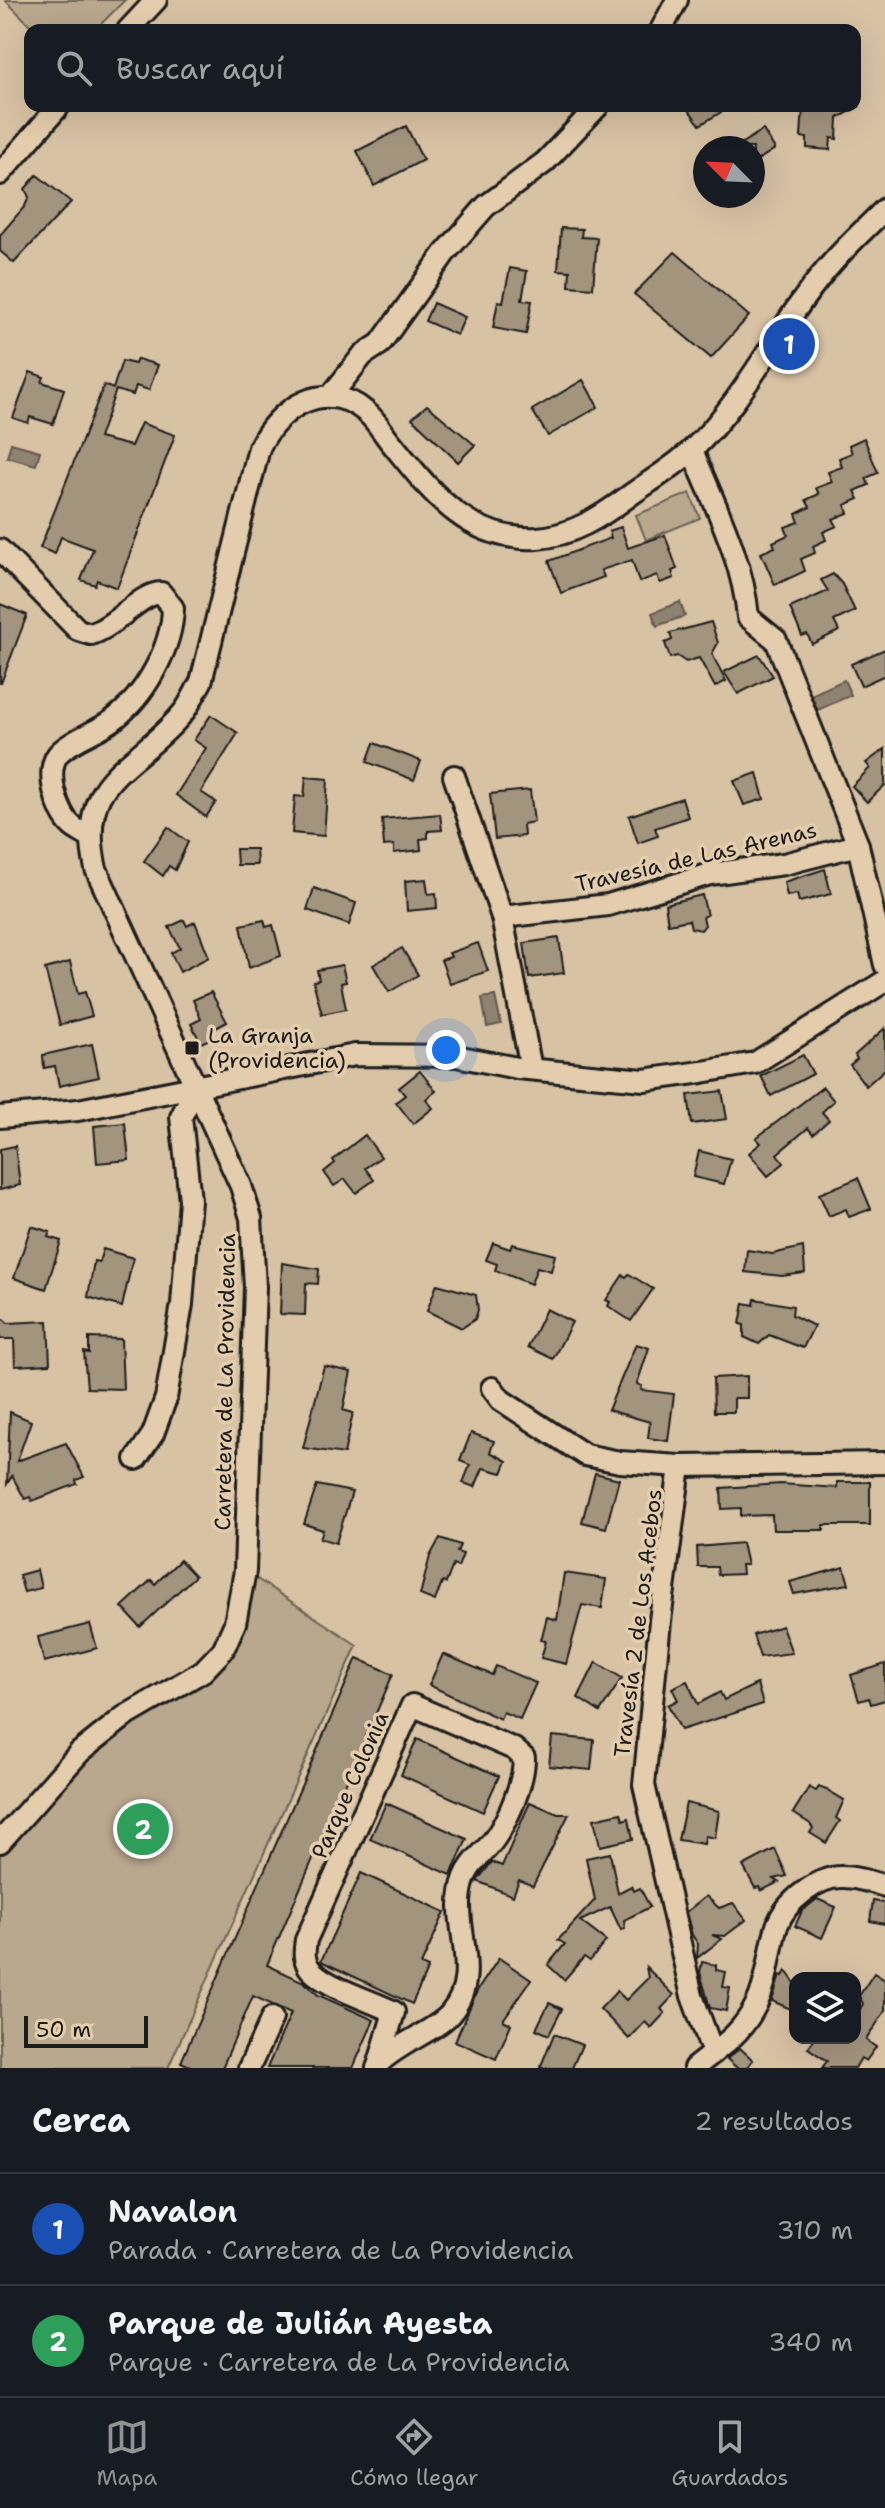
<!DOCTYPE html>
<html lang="es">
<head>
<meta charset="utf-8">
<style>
	body { margin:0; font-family:"Shantell Sans",sans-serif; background:#20242c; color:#f1f3f6 }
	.controls { position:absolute; right:24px; bottom:24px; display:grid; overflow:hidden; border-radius:16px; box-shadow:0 8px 32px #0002 }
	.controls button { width:72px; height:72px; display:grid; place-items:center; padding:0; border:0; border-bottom:2px solid #363941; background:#171b24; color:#f1f3f6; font:40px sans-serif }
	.compass { position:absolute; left:693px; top:136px; width:72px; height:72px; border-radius:50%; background:#171b24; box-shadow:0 8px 32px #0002; rotate:294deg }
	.scale { position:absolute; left:24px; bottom:20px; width:124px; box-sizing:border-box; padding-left:8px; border:4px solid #1c1c1c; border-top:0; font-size:22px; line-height:28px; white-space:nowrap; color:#1c1c1c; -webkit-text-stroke:6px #e4cdad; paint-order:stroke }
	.you { position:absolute; left:446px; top:1050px; width:28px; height:28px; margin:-20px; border:6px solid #fff; border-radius:50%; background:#1a73e8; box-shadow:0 0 0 12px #1a73e833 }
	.badge { display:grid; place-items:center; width:52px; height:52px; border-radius:50%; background:#919294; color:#fff; font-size:26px; font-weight:700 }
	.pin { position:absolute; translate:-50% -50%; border:4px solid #fff; box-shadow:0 2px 8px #0006 }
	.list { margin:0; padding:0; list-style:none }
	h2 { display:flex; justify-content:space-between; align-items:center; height:104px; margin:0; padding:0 32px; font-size:34px }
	h2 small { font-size:26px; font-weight:400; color:#9ea1a6 }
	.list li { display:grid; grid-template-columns:52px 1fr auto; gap:24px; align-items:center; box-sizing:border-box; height:112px; padding:0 32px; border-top:2px solid #363941 }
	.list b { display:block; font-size:30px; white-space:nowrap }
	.list p { margin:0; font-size:26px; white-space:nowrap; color:#9ea1a6 }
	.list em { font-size:26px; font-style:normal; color:#9ea1a6 }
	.icon { flex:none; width:44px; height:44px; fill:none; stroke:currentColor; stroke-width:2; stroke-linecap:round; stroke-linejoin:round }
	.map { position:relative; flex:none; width:885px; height:2068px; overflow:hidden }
	.search { position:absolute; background:#171b24; box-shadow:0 8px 32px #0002; left:24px; right:24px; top:24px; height:88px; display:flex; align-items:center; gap:20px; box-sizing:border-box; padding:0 28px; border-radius:16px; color:#9ea1a6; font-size:30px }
	.sheet { height:328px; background:#171b24 }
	nav { display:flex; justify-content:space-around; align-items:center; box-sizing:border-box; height:112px; border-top:2px solid #363941; background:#171b24; font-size:22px; color:#9ea1a6 }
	nav a { display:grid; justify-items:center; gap:4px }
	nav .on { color:#919294 }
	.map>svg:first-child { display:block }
	.green { fill:#b9a78e; stroke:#6a6255; stroke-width:2 }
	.water { fill:#908271; stroke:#62594f; stroke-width:2 }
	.building { fill:#a3947e; stroke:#1c1c1c; stroke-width:2 }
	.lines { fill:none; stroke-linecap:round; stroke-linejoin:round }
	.minor-casing { stroke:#1c1c1c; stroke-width:26 }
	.minor { stroke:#e4cdad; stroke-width:20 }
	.poi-dot { fill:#1c1c1c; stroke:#e4cdad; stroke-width:3 }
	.labels { text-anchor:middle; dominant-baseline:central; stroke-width:7; stroke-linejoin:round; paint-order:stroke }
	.street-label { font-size:22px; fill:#1c1c1c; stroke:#e4cdad }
	.poi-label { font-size:22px; fill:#1c1c1c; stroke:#e4cdad; text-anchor:start }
</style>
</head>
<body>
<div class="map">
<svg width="885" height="2068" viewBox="0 0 885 2068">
	<rect width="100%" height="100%" fill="#d8c2a4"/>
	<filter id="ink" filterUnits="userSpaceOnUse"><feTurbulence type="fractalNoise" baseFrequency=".0125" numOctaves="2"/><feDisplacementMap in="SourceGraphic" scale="16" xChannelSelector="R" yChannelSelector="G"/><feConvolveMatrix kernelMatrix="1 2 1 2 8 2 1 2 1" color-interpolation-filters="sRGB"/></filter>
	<g filter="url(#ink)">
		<g class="green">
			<polygon points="5,0 125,0 95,30 35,30"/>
			<polygon points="690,493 700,518 646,540 636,515"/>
			<polygon points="245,1571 357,1645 168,2068 0,2068 0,1842 80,1752 223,1650"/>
		</g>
		<g class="water">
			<polygon points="11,443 40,451 36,465 7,457"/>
			<polygon points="680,602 685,616 657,626 652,613"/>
			<polygon points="844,680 851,695 818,710 811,695"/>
			<polygon points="495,996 501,1024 487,1027 482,998"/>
		</g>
		<g class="building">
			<polygon points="686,106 731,106 700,125"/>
			<polygon points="803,106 860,106 838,118 837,139 831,138 830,150 807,148 807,138 801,137"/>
			<polygon points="406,126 423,160 374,186 357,151"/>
			<polygon points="763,130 775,149 753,163 753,148 734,148"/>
			<polygon points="37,175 71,202 14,263 0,251 0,235 25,206 29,197 25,189"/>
			<polygon points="561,228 582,229 581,237 597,238 593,288 569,286 570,271 558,270"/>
			<polygon points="675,252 749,316 711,358 634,294"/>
			<polygon points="510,268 527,271 522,300 532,301 526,334 493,328 498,301 503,302"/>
			<polygon points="433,303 465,317 457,335 425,321"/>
			<polygon points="137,359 158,365 149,390 136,386 133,395 116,390 99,438 131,446 141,423 175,435 117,588 97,580 95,585 81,580 93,549 61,537 55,554 40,548 104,385 113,389 122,361 135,364"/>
			<polygon points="30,372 44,377 42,382 64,389 53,424 30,417 28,423 13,418"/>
			<polygon points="583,380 598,407 548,436 532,410"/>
			<polygon points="427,405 475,445 458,462 412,418"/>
			<polygon points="864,438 878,473 866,478 869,485 855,491 859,499 845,505 848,513 833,519 837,526 823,532 826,540 813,546 815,553 801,559 805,571 775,585 761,553 775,547 773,542 788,535 785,527 799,522 796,514 810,507 806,500 819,494 816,488 832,482 828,472 842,467 839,458 852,453 849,445"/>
			<polygon points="621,527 628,548 665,535 677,569 672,571 674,578 660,583 657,575 639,582 632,560 601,570 604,577 561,593 549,561 611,538 609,531"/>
			<polygon points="833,574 842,584 855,611 834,621 839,631 812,644 807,634 802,636 790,608 828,591 821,580"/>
			<polygon points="0,604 27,615 1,683 0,683"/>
			<polygon points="711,622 718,643 712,654 726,681 715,687 699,658 686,662 677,656 670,658 665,643 672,640 670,633"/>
			<polygon points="885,649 885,675 861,686 851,664"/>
			<polygon points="759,655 773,676 738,694 724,672"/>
			<polygon points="211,715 238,733 201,792 216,802 206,817 176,795 206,748 194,740"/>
			<polygon points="374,743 421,761 414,780 367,762"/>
			<polygon points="885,749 885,785 867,802 852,786 870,768 866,763"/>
			<polygon points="757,773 764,799 744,805 734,781"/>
			<polygon points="306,777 328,779 324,836 292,833 295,796 304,797"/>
			<polygon points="530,790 534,822 523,824 524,836 495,839 490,794"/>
			<polygon points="682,798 688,817 655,828 658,836 638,843 629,816"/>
			<polygon points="440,814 442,830 428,831 428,838 420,839 421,850 394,853 394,845 384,846 382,819"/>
			<polygon points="168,827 188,842 175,870 169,866 163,876 144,861"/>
			<polygon points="236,849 256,849 257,865 237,865"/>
			<polygon points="825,869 831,894 799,902 797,894 787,896 784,882"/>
			<polygon points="426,879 428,894 436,893 437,908 407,911 405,881"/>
			<polygon points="314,888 356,903 349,925 307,910"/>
			<polygon points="702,895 707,915 703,917 705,925 701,930 691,928 689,920 668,924 665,904"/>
			<polygon points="184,920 187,926 195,922 209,957 180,972 171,953 180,948 169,927"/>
			<polygon points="264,920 266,927 273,925 281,956 249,968 241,925"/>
			<polygon points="559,938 564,973 529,978 524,943"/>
			<polygon points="478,943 488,971 450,984 441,960 451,957 449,953"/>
			<polygon points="402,948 418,975 389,992 373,965"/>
			<polygon points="70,962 78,994 85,992 92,1016 60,1025 45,969"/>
			<polygon points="342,965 346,982 341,983 346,1009 322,1014 313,981 319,980 317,970"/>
			<polygon points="211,992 227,1022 214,1029 212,1038 201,1043 191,1024 201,1019 193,1000"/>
			<polygon points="885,1028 885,1069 866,1086 850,1065 857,1059 855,1055"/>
			<polygon points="92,1044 99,1077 59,1086 55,1066 44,1068 43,1055"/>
			<polygon points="803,1055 813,1074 771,1096 761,1076"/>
			<polygon points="420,1071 436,1091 426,1099 433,1108 413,1124 396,1102 405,1095 399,1088"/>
			<polygon points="823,1087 834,1101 822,1112 829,1120 813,1134 808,1128 777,1154 784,1163 768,1176 749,1153 761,1143 756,1138"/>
			<polygon points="722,1091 727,1119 692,1124 688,1095"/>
			<polygon points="125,1123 129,1160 97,1163 94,1126"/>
			<polygon points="365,1135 381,1157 365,1168 374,1180 356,1193 345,1179 334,1186 324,1172 335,1163 333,1160"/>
			<polygon points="15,1146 20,1185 0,1190 0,1149"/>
			<polygon points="699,1151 731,1159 724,1184 693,1177"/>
			<polygon points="858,1178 871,1209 849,1217 846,1209 829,1216 819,1194"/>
			<polygon points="31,1226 50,1232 48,1237 61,1241 46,1289 14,1278"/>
			<polygon points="493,1243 510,1249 512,1244 555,1255 551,1271 537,1267 531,1284 495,1270 497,1264 486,1260"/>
			<polygon points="803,1247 805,1273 782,1276 745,1272 747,1250 772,1254"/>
			<polygon points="103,1249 133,1258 122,1307 88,1297 94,1261 99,1262"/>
			<polygon points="282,1263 319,1269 318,1284 306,1283 305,1315 280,1314"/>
			<polygon points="629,1274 653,1289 631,1321 608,1306 610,1302 606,1300 623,1275 626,1277"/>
			<polygon points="437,1284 476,1295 478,1310 475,1319 462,1328 427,1311"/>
			<polygon points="755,1299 793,1306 792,1315 814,1326 803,1348 769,1335 759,1344 744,1337 744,1325 740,1324 744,1303 754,1305"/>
			<polygon points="546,1309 572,1322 553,1359 528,1347"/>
			<polygon points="0,1316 8,1323 48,1321 50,1364 15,1366 14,1339 0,1339"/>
			<polygon points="89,1338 121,1339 123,1389 87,1388 84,1352 89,1353"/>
			<polygon points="636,1344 649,1348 637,1384 642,1386 641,1390 674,1394 668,1441 648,1438 650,1422 608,1410"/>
			<polygon points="324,1366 351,1372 343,1410 353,1413 344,1454 303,1448"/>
			<polygon points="747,1376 747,1398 734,1398 734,1412 714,1412 713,1378"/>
			<polygon points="10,1412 31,1421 17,1461 66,1443 84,1477 76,1480 77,1484 32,1501 30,1497 25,1499 12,1476 7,1484"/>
			<polygon points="471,1433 494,1441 490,1452 507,1461 502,1473 483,1468 475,1487 463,1483 470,1465 460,1461"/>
			<polygon points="595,1473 619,1479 606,1528 582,1522"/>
			<polygon points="837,1482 870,1482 870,1525 824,1525 824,1530 773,1530 772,1515 741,1516 741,1508 722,1509 721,1488 781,1484 837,1488"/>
			<polygon points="317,1485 352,1492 336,1543 320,1538 323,1530 304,1524"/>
			<polygon points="440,1538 460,1545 457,1552 463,1554 458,1567 453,1565 446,1583 442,1582 435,1601 420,1595 430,1556"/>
			<polygon points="742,1543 747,1565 741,1565 742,1574 718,1575 717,1567 698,1567 697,1547"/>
			<polygon points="180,1560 195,1576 140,1627 122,1607 151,1580 155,1584"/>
			<polygon points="844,1567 849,1584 794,1594 790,1582"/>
			<polygon points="37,1570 41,1588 24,1592 19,1575"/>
			<polygon points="564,1573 606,1579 602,1608 582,1605 566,1664 541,1658 546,1641 541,1640 547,1617 557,1620"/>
			<polygon points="90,1624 97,1648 44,1662 38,1637"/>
			<polygon points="782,1626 792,1653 760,1657 753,1635"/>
			<polygon points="443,1654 492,1675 496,1666 536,1683 520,1719 503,1712 500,1719 429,1685"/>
			<polygon points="357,1658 393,1674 267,1965 304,1982 318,1995 374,2020 353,2068 267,2068 291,2013 253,1996 222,2068 194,2068 181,2062"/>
			<polygon points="596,1662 622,1678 600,1712 578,1698"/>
			<polygon points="885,1664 885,1700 871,1704 869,1698 859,1701 851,1675"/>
			<polygon points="687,1681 698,1704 720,1692 724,1700 757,1684 763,1704 681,1730 668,1705 678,1700 672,1688"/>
			<polygon points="552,1736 594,1740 591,1770 549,1766"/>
			<polygon points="417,1739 499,1776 483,1812 401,1775"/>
			<polygon points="809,1787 816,1791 819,1787 829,1791 844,1800 836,1818 840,1821 826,1843 810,1833 813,1828 809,1823 793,1813"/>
			<polygon points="530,1802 558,1814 569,1814 533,1886 519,1880 513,1896 477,1881 492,1862 502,1866"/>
			<polygon points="386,1803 467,1839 451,1875 370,1839"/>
			<polygon points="686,1803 719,1811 715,1838 705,1836 704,1844 678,1840"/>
			<polygon points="621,1813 623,1820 629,1818 633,1839 600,1846 594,1819"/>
			<polygon points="775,1849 787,1876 774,1879 779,1882 761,1891 759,1887 755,1888 743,1866"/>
			<polygon points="610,1853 618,1893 631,1886 634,1891 640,1888 650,1907 624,1920 625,1929 621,1930 610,1907 580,1921 606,1941 590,1961 584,1957 564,1980 548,1965 565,1944 558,1940 595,1900 586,1858"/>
			<polygon points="361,1873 445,1912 421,1965 428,1968 412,2004 321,1961"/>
			<polygon points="706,1896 719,1908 733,1903 746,1920 725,1936 712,1935 722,1939 697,1958 698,1944 692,1935 686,1912"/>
			<polygon points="817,1899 836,1907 822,1938 795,1926 802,1911"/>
			<polygon points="873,1901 885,1903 885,1924 870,1921"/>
			<polygon points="499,1958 531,1980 503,2020 511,2024 496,2059 455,2041 477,1991"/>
			<polygon points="702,1962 716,1965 716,1970 726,1972 723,1987 730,1988 726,2011 710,2008 700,1972"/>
			<polygon points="646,1967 674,1995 661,2009 665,2013 651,2028 645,2022 629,2039 600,2009 617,1991 626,2000 648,1978"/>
			<polygon points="786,1971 795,1983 795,2011 772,2001 780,1975 783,1976"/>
			<polygon points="874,1973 885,1980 885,2011 866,2040 876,2047 866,2061 861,2058 855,2068 822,2068 827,2061 808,2048 815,2038 855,2038 855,2017 863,2004 859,1996"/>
			<polygon points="549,2003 562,2009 549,2035 536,2029"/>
			<polygon points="554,2034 582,2045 572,2068 540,2068"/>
			<polygon points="740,2048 753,2060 746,2068 737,2068 727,2059"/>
		</g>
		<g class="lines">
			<g class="minor-casing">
				<g id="minor">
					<polyline points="128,30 156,0"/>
					<polyline points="661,30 677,0"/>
					<polyline points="0,174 59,106"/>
					<polyline points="330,397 363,355 380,344 445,253 486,206 545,162 598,106"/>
					<path d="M692,450C714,504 743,559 748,617L776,640L858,845L885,965"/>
					<path d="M0,550L78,630L91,634C116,627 140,593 161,593L173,608C172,648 145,696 113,720C97,732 75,738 60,752C43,768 57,813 72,826C76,830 83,833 88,836"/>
					<polyline points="454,776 502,917 608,905 710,874 784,864 858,845"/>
					<polyline points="502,917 531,1069"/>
					<polyline points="0,1117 78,1110 355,1055 456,1056 517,1068 644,1080 702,1072 755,1063 885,981"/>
					<polyline points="492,1388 501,1400 585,1455 620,1462 680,1466 885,1463"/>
					<polyline points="136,1459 153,1434 166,1398 182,1304 190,1200 181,1117 196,1087"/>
					<polyline points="680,1466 660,1621 644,1785 692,1996 713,2053 694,2068"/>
					<path d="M0,1842L80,1752L124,1717L203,1671L223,1650L235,1623L245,1571L255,1287L251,1218L241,1186L96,869C75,776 133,772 182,714C190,705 195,692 201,682L259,448C278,408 325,377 366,412C375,419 382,431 389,440C429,489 466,542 537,538C572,536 602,516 629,496C650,481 674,467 693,449C747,398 778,326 826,270C844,248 865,229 885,209"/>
					<path d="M713,2053C733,2038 746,2025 757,2003C769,1978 769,1951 777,1926C785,1902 818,1876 843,1877C857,1877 872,1882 885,1886"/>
					<polyline points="249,2068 272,2018"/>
					<path d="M377,2068L379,2063L394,2012C372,2001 329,1988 312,1971C303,1962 304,1952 306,1940L412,1705L514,1749L524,1758C524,1782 509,1818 495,1838C486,1852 471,1861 465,1877C447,1922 486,1972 450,2014C435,2031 399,2043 379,2063"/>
				</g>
			</g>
			<use href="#minor" class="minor"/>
		</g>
	</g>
	<rect class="poi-dot" x="184" y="1040" width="16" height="16" rx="4"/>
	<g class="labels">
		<g class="street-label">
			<text transform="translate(696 857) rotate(-13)">Travesía de Las Arenas</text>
			<text transform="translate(225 1382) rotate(-89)">Carretera de La Providencia</text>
			<text transform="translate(638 1623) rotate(-83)">Travesía 2 de Los Acebos</text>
			<text transform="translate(350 1785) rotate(-66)">Parque Colonia</text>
		</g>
		<g class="poi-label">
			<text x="208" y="1035">La Granja<tspan x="208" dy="25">(Providencia)</tspan></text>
		</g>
	</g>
</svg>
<div class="controls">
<button><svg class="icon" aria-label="layers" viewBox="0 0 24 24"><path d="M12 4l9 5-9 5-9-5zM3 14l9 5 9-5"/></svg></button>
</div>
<svg class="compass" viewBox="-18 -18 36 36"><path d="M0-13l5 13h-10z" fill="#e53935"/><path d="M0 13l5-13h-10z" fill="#9ea1a6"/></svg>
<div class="scale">50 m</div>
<div class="you"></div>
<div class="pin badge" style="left:789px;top:344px;background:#1a4fb4">1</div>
<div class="pin badge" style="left:143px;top:1829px;background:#2e9e5b">2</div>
<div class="search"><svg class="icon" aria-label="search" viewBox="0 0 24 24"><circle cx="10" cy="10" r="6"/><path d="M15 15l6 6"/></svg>Buscar aquí</div>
</div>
<section class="sheet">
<h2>Cerca<small>2 resultados</small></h2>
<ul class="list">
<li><span class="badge" style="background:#1a4fb4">1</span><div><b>Navalon</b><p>Parada · Carretera de La Providencia</p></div><em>310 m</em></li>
<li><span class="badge" style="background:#2e9e5b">2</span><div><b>Parque de Julián Ayesta</b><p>Parque · Carretera de La Providencia</p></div><em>340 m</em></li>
</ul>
</section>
<nav>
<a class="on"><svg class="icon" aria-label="map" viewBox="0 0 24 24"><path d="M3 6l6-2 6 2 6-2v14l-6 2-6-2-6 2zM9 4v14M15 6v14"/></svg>Mapa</a>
<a><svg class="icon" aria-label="directions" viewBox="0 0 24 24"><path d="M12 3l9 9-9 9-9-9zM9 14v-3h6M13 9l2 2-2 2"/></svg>Cómo llegar</a>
<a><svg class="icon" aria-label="saved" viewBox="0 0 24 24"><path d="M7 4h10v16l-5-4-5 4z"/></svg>Guardados</a>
</nav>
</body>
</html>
